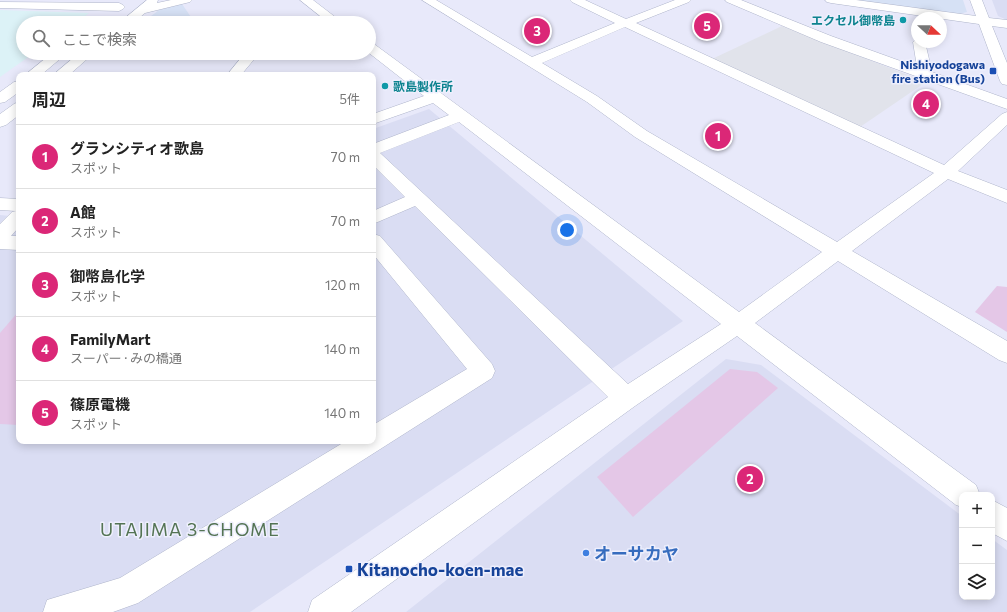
<!DOCTYPE html>
<html lang="ja">
<head>
<meta charset="utf-8">
<style>
	body { margin:0; font-family:Commissioner,"Noto Sans JP",sans-serif; background:#f6f6f6; color:#222 }
	.controls { position:absolute; right:12px; bottom:12px; display:grid; overflow:hidden; border-radius:8px; box-shadow:0 2px 10px #0003 }
	.controls button { width:36px; height:36px; display:grid; place-items:center; padding:0; border:0; border-bottom:1px solid #e0e0e0; background:#fff; color:#222; font:20px sans-serif }
	.compass { position:absolute; left:911px; top:12px; width:36px; height:36px; border-radius:50%; background:#fff; box-shadow:0 2px 10px #0003; rotate:112deg }
	.you { position:absolute; left:567px; top:230px; width:14px; height:14px; margin:-10px; border:3px solid #fff; border-radius:50%; background:#1a73e8; box-shadow:0 0 0 6px #1a73e833 }
	.badge { display:grid; place-items:center; width:26px; height:26px; border-radius:50%; background:#db2777; color:#fff; font-size:13px; font-weight:700 }
	.pin { position:absolute; translate:-50% -50%; border:2px solid #fff; box-shadow:0 1px 4px #0006 }
	.list { margin:0; padding:0; list-style:none }
	h2 { display:flex; justify-content:space-between; align-items:center; height:52px; margin:0; padding:0 16px; font-size:17px }
	h2 small { font-size:13px; font-weight:400; color:#767676 }
	.list li { display:grid; grid-template-columns:26px 1fr auto; gap:12px; align-items:center; box-sizing:border-box; height:64px; padding:0 16px; border-top:1px solid #e0e0e0 }
	.list b { display:block; font-size:15px; white-space:nowrap }
	.list p { margin:0; font-size:13px; white-space:nowrap; color:#767676 }
	.list em { font-size:13px; font-style:normal; color:#767676 }
	.icon { flex:none; width:22px; height:22px; fill:none; stroke:currentColor; stroke-width:2; stroke-linecap:round; stroke-linejoin:round }
	.map { position:relative; flex:none; width:1007px; height:612px; overflow:hidden }
	.search { position:absolute; background:#fff; box-shadow:0 2px 10px #0003; left:16px; top:16px; width:360px; height:44px; display:flex; align-items:center; gap:10px; box-sizing:border-box; padding:0 14px; border-radius:22px; color:#767676; font-size:15px }
	.panel { position:absolute; background:#fff; box-shadow:0 2px 10px #0003; left:16px; top:72px; width:360px; height:372px; border-radius:8px }
	.map>svg:first-child { display:block }
	.residential { fill:#daddf3 }
	.commercial { fill:#d6e1f5 }
	.industrial { fill:#e1e3eb }
	.medical { fill:#dcf2f7 }
	.green { fill:#e4c7e7 }
	.lines { fill:none; stroke-linecap:round; stroke-linejoin:round }
	.minor-casing { stroke:#afb5cb; stroke-width:1 }
	.minor { fill:#fff; fill-rule:evenodd }
	.culture-dot { fill:#0f9aa8; stroke:#eeeffd; stroke-width:1.5 }
	.transit-dot { fill:#1a4fb4; stroke:#eeeffd; stroke-width:1.5 }
	.shop-dot { fill:#3f7fe0; stroke:#eeeffd; stroke-width:1.5 }
	.labels { text-anchor:middle; dominant-baseline:central; stroke-width:3; stroke-linejoin:round; paint-order:stroke }
	.far-culture-label { font-size:12px; font-weight:bold; fill:#0d838f; stroke:#eeeffd; text-anchor:end }
	.far-transit-label { font-size:12px; font-weight:bold; fill:#164399; stroke:#eeeffd; text-anchor:end }
	.near-shop-label { font-size:17px; font-weight:bold; fill:#366cbe; stroke:#eeeffd; text-anchor:start }
	.near-transit-label { font-size:17px; font-weight:bold; fill:#164399; stroke:#eeeffd; text-anchor:start }
	.near-neighbourhood-label { font-size:18px; letter-spacing:1px; fill:#547454; stroke:#eeeffd }
</style>
</head>
<body>
<div class="map">
<svg width="1007" height="612" viewBox="0 0 1007 612">
	<rect width="100%" height="100%" fill="#e8e9fa"/>
	<g class="residential">
		<polygon points="992,0 1007,0 1007,20 998,16"/>
		<polygon points="429,109 683,321 250,612 0,612 0,215 19,217 19,441 373,441 373,129"/>
		<polygon points="726,359 761,365 962,516 962,597 992,597 992,539 1007,550 1007,612 406,612"/>
	</g>
	<g class="commercial">
		<polygon points="854,0 963,0 967,12 959,14"/>
		<polygon points="182,4 195,23 142,23 159,10"/>
	</g>
	<polygon class="industrial" points="782,26 926,82 860,127 712,59"/>
	<polygon class="medical" points="0,10 89,13 76,23 23,23 23,53 34,53 0,77"/>
	<g class="green">
		<polygon points="997,286 1007,287 1007,332 975,312"/>
		<polygon points="19,311 19,425 0,424 0,333"/>
		<polygon points="730,369 757,372 778,388 633,517 597,477"/>
	</g>
	<g class="lines">
		<g class="minor-casing">
			<g id="minor">
				<polygon points="147,0 158,0 157,3 171,0 192,0 190,2 145,13 133,23 119,23"/>
				<polygon points="300,0 313,0 343,23 329,23"/>
				<path d="M422,0H436L532,57L615,23L572,2L570,0H585L626,19L675,0H691L689,2L636,23L944,165L1002,114L1007,112V125L958,171L1007,190V203L948,179L852,251L1007,341V363L999,360L838,261L755,323L976,485L980,495H962V507L956,505L737,336L635,406L351,612H308L312,600L608,397L415,206L373,224V211L405,197L373,165V144L449,115L433,103L373,124V114L424,96L369,53V43L374,44L739,312L822,252L635,137L587,102ZM625,27L934,173L837,242L647,131L597,96L542,63ZM459,122L721,324L628,384L380,153Z"/>
				<polygon points="725,0 741,0 831,36 917,67 913,42 917,39 917,42 925,42 932,72 1007,99 1007,109 821,42 727,2"/>
				<polygon points="825,0 856,0 976,16 970,0 982,0 989,18 1007,20 1007,28 992,26 1007,63 1007,85 1002,84 1000,81 979,24 831,3 827,2"/>
				<polygon points="0,2 119,3 123,5 125,7 123,9 119,11 0,8"/>
				<polygon points="52,53 67,53 41,75 25,75"/>
				<polygon points="79,53 94,53 69,75 53,75"/>
				<polygon points="245,53 262,53 260,56 256,57 241,75 227,75"/>
				<polygon points="19,81 19,92 5,102 0,103 0,92 14,82"/>
				<polygon points="19,102 19,115 6,125 0,127 0,114 14,104"/>
				<polygon points="0,198 19,199 19,227 11,236 19,236 19,250 0,249 0,224 12,212 16,211 0,210"/>
				<polygon points="373,234 380,236 492,364 495,371 492,378 138,603 113,612 43,612 47,600 120,578 346,441 373,441 373,425 467,369 373,254"/>
				<polygon points="992,500 1007,508 1007,541 992,533"/>
			</g>
		</g>
		<use href="#minor" class="minor"/>
	</g>
	<g class="culture-dot">
		<circle cx="903" cy="20" r="4"/>
		<circle cx="385" cy="86" r="4"/>
	</g>
	<g class="transit-dot">
		<rect x="989" y="67" width="8" height="8" rx="2"/>
		<rect x="345" y="565" width="8" height="8" rx="2"/>
	</g>
	<circle class="shop-dot" cx="586" cy="553" r="4"/>
	<g class="labels">
		<g class="far-culture-label">
			<text x="895" y="20">エクセル御幣島</text>
			<text x="393" y="86" text-anchor="start">歌島製作所</text>
		</g>
		<g class="far-transit-label">
			<text x="985" y="64">Nishiyodogawa<tspan x="985" dy="14">fire station (Bus)</tspan></text>
		</g>
		<g class="near-shop-label">
			<text x="594" y="553">オーサカヤ</text>
		</g>
		<g class="near-transit-label">
			<text x="357" y="569">Kitanocho-koen-mae</text>
		</g>
		<g class="near-neighbourhood-label">
			<text x="190" y="529">UTAJIMA 3-CHOME</text>
		</g>
	</g>
</svg>
<div class="controls">
<button>+</button>
<button>−</button>
<button><svg class="icon" aria-label="layers" viewBox="0 0 24 24"><path d="M12 4l9 5-9 5-9-5zM3 14l9 5 9-5"/></svg></button>
</div>
<svg class="compass" viewBox="-18 -18 36 36"><path d="M0-13l5 13h-10z" fill="#e53935"/><path d="M0 13l5-13h-10z" fill="#767676"/></svg>
<div class="you"></div>
<div class="pin badge" style="left:718px;top:136px">1</div>
<div class="pin badge" style="left:750px;top:479px">2</div>
<div class="pin badge" style="left:537px;top:31px">3</div>
<div class="pin badge" style="left:926px;top:104px">4</div>
<div class="pin badge" style="left:707px;top:26px">5</div>
<div class="search"><svg class="icon" aria-label="search" viewBox="0 0 24 24"><circle cx="10" cy="10" r="6"/><path d="M15 15l6 6"/></svg>ここで検索</div>
<section class="panel">
<h2>周辺<small>5件</small></h2>
<ul class="list">
<li><span class="badge">1</span><div><b>グランシティオ歌島</b><p>スポット</p></div><em>70 m</em></li>
<li><span class="badge">2</span><div><b>A館</b><p>スポット</p></div><em>70 m</em></li>
<li><span class="badge">3</span><div><b>御幣島化学</b><p>スポット</p></div><em>120 m</em></li>
<li><span class="badge">4</span><div><b>FamilyMart</b><p>スーパー · みの橋通</p></div><em>140 m</em></li>
<li><span class="badge">5</span><div><b>篠原電機</b><p>スポット</p></div><em>140 m</em></li>
</ul>
</section>
</div>
</body>
</html>
